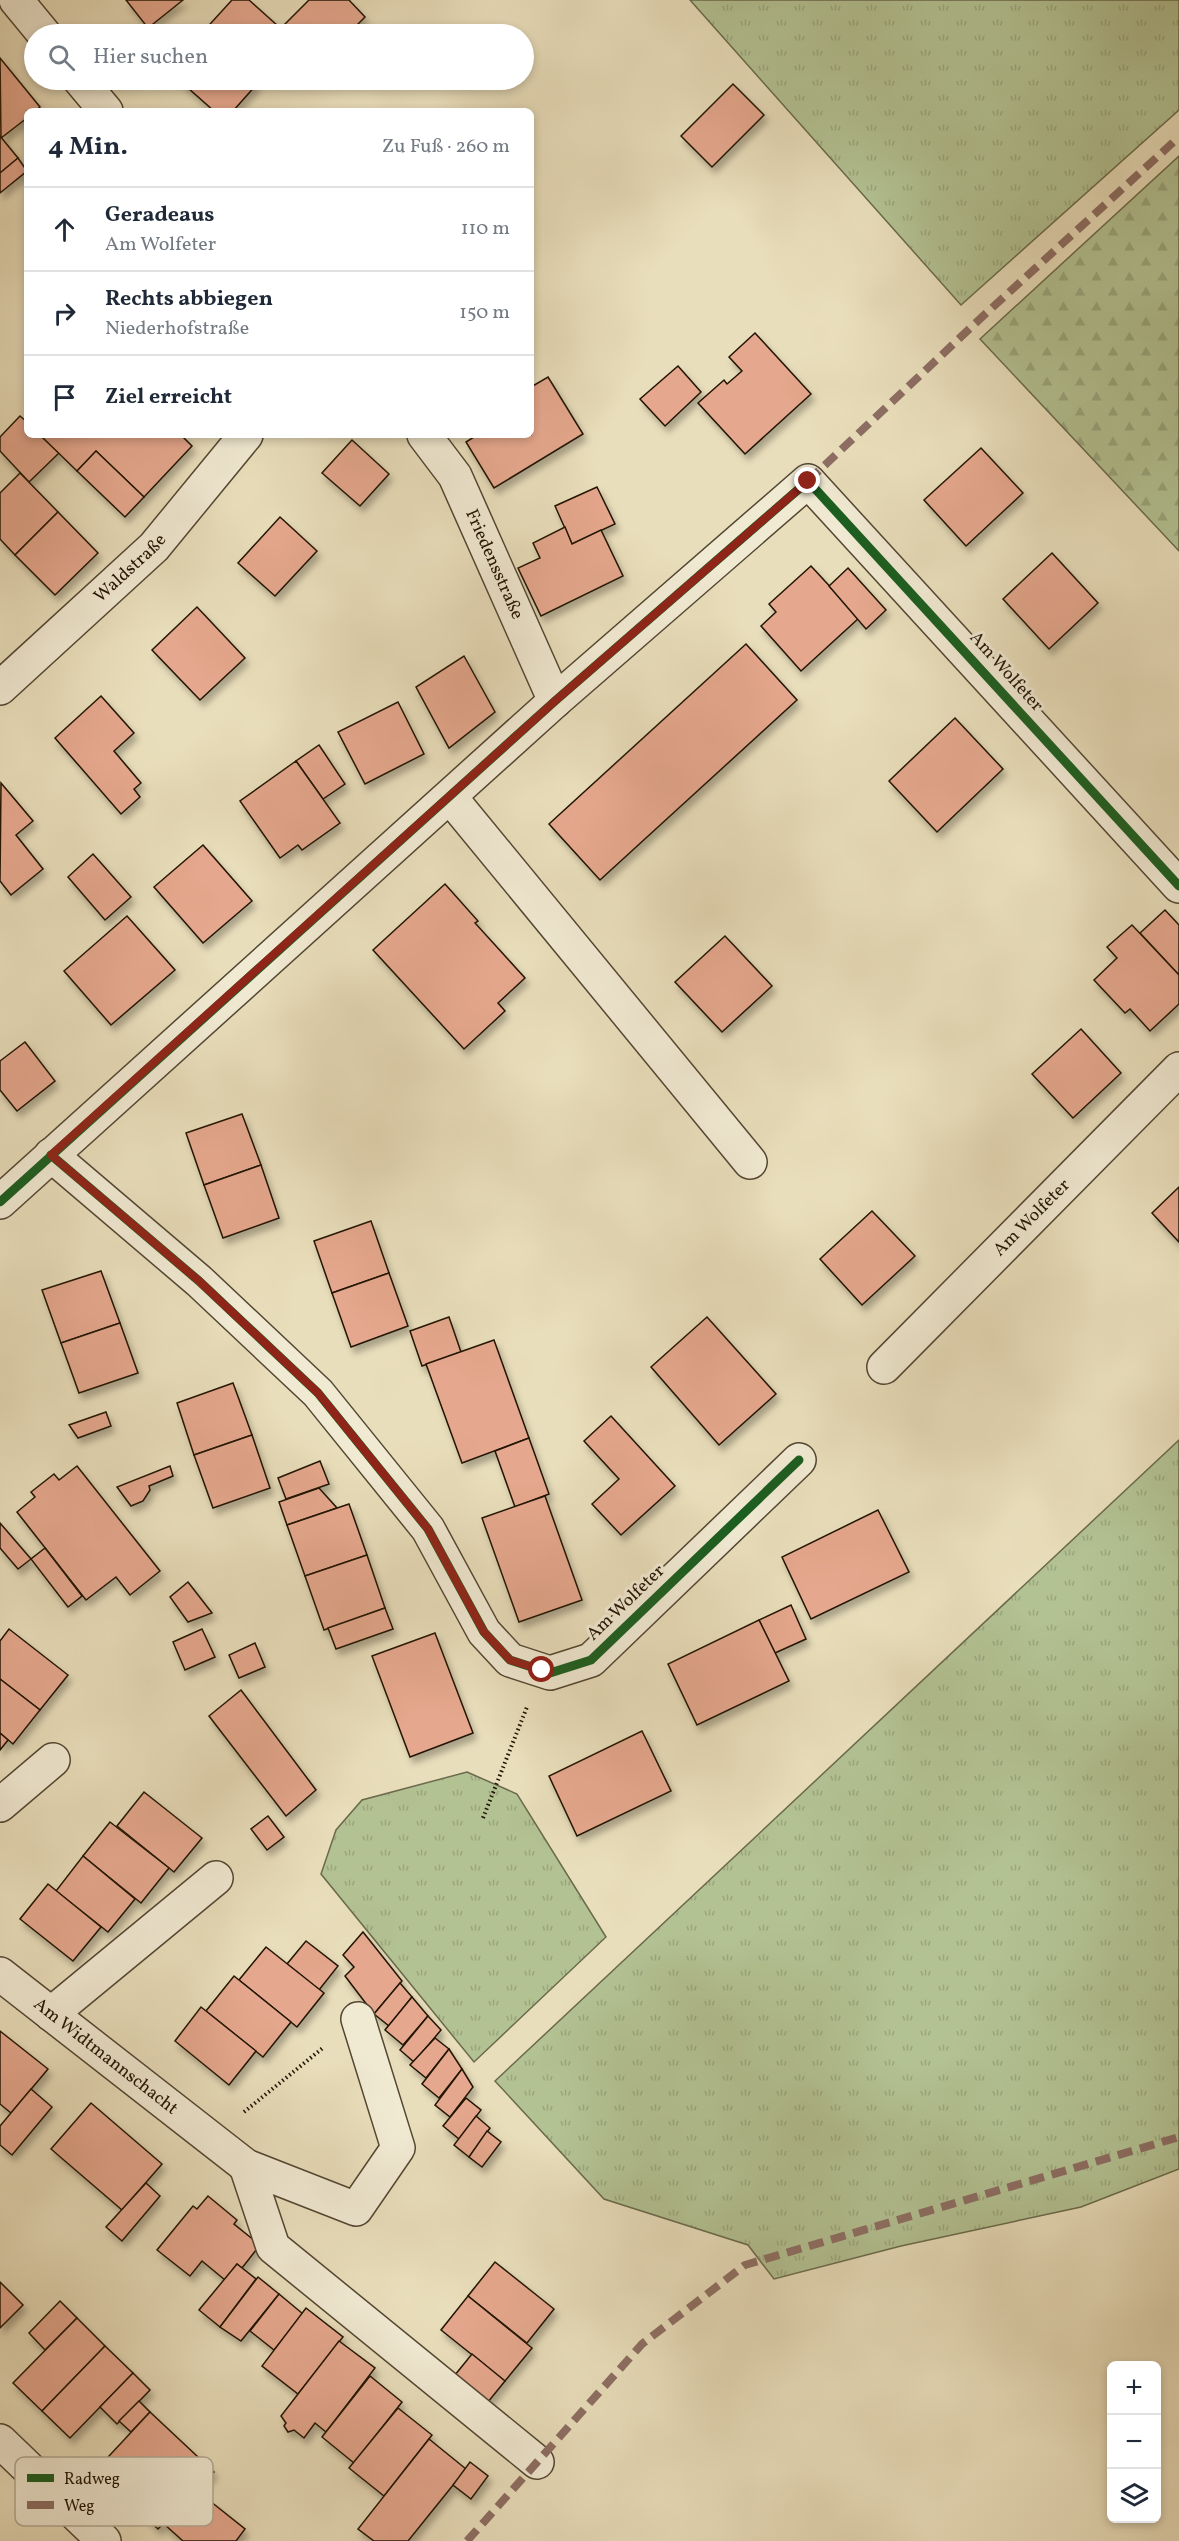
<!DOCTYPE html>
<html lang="de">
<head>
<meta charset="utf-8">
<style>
	body { margin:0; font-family:Vollkorn,serif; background:#f2f2f3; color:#1f2937 }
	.controls { position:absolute; right:18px; bottom:18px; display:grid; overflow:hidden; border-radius:9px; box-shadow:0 3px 9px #0003 }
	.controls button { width:54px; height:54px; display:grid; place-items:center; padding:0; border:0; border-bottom:2px solid #e0e1e3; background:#fff; color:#1f2937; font:30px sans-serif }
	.stop { position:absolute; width:18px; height:18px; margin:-14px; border:4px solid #8f2418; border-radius:50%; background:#fff }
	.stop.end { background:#8f2418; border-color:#fff; box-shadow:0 2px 6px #0008 }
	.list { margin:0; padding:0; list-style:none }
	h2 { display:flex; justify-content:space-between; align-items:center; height:78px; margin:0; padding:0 24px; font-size:26px }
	h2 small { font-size:20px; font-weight:400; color:#747a83 }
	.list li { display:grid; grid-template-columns:39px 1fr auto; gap:18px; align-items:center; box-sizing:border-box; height:84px; padding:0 24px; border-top:2px solid #e0e1e3 }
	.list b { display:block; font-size:22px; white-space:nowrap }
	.list p { margin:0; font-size:20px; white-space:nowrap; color:#747a83 }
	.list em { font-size:20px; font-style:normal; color:#747a83 }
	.icon { flex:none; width:33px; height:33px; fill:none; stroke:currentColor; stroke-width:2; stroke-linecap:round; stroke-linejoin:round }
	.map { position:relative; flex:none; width:1179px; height:2541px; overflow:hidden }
	.search { position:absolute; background:#fff; box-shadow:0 3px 9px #0003; left:24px; top:24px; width:510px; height:66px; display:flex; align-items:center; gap:15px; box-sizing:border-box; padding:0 21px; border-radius:33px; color:#747a83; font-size:22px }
	.panel { position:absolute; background:#fff; box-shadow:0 3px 9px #0003; left:24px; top:108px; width:510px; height:330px; border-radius:9px }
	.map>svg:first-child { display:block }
	.grass { fill:url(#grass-tufts); stroke:#6a6a4c; stroke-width:1.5 }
	.forest { fill:url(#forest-firs); stroke:#6a6a4c; stroke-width:1.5 }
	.building { fill:#e5a78d; stroke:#211304; stroke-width:1.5; filter:url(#shadow) }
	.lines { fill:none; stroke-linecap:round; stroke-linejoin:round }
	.minor-casing { stroke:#534632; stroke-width:36 }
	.path { stroke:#211304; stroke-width:4; stroke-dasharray:1.5 3; stroke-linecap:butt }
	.minor { stroke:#f1ead3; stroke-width:33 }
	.quiet { stroke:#8d6e63; stroke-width:8; stroke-dasharray:15 8; stroke-linecap:butt }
	.cycleway-casing { stroke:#f1ead3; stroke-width:13 }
	.cycleway { stroke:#1b5e20; stroke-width:9 }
	.route { stroke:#8f2418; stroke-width:8 }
	.labels { text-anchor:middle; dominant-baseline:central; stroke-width:6; stroke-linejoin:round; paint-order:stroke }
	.street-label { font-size:18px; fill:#211304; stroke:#f1ead3 }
	.key { fill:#f1ead3; stroke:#b3aa95; stroke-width:1.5 }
	.key-label { font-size:16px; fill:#211304 }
</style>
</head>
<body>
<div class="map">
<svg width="1179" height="2541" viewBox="0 0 1179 2541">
	<defs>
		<pattern id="grass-tufts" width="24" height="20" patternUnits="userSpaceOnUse" patternTransform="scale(1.5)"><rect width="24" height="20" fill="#b3c293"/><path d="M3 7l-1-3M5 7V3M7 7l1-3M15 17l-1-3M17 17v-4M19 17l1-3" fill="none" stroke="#9aa67d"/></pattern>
		<pattern id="forest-firs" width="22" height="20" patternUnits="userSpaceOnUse" patternTransform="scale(1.5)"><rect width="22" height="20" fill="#b3c293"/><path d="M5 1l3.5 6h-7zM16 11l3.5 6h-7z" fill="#9aa67d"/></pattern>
		<filter id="shadow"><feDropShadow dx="3.5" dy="6" stdDeviation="3" flood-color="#0004"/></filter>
	</defs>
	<rect width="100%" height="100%" fill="#e9debb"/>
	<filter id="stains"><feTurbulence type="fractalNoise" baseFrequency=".00333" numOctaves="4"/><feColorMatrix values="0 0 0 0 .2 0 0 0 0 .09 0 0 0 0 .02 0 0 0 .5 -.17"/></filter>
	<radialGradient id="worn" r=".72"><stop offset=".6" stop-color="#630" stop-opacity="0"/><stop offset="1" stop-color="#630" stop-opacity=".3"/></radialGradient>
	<g class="grass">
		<polygon points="690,0 1179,0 1179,110 961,305"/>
		<polygon points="1179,1440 1179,2169 1081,2207 901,2246 774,2279 748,2245 604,2199 495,2081"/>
		<polygon points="467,1772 517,1794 606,1937 474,2062 321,1874 336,1830 362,1800"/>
	</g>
	<polygon class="forest" points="1179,156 1179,551 980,339"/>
	<g class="building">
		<polygon points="126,0 183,0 148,28"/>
		<polygon points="232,0 249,0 278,26 270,34 201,34"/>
		<polygon points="309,0 349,0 365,17 348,34 287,34 281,28"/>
		<polygon points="0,58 40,107 35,111 27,111 27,118 1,138"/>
		<polygon points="179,80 252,80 257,84 233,111 214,111"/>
		<polygon points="733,84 764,115 712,167 681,136"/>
		<polygon points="0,136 18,158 0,173"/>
		<polygon points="18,158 27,171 0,193 0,173"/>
		<polygon points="755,333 811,394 745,454 698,403 724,380 727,384 742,371 729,357"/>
		<polygon points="678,366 701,392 665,426 640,399"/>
		<polygon points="548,377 583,434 494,488 466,442 477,435 531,435 531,387"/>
		<polygon points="20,416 27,422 27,435 40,435 59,453 29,482 0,451 0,437"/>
		<polygon points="40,435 181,435 192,446 144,497 96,451 77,471"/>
		<polygon points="352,440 389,474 360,506 322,473"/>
		<polygon points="981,448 1023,493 966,546 924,500"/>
		<polygon points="96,451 144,497 125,517 77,471"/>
		<polygon points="20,473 58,512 15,555 0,539 0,493"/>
		<polygon points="597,487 615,524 572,544 555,506"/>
		<polygon points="58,512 98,553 55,595 15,555"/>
		<polygon points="280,517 317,551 275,596 238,563"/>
		<polygon points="565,527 572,544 601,530 623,576 541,616 518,568 540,558 533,543"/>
		<polygon points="1052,553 1098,603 1049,649 1003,599"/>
		<polygon points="811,566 859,618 801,671 761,626 776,612 769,604"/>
		<polygon points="848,568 886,610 866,629 829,586"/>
		<polygon points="197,607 245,658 200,700 152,650"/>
		<polygon points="746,644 797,700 600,880 549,824"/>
		<polygon points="464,656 495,712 449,748 416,687"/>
		<polygon points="101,696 134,733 114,751 141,783 134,789 140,797 121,814 55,738"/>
		<polygon points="398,702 424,754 365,784 338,732"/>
		<polygon points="955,718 1003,769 937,832 889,781"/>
		<polygon points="319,745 345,784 323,799 296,761"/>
		<polygon points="296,761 340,823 302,850 298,845 280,858 240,801"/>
		<polygon points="1,783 33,821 16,835 43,869 11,895 0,881"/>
		<polygon points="203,845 252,901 203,943 154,887"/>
		<polygon points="93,854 131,897 105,920 68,877"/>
		<polygon points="445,884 478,921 475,923 525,978 498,1003 505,1011 464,1049 373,950"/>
		<polygon points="1165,910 1179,925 1179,975 1140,933"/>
		<polygon points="127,916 175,970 111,1025 64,971"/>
		<polygon points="1132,925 1179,975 1179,1004 1150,1031 1130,1009 1125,1013 1094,980 1117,958 1107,947"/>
		<polygon points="725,936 772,986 722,1032 675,982"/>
		<polygon points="1081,1029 1121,1073 1073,1118 1032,1074"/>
		<polygon points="25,1042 55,1081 17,1111 0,1090 0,1061"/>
		<polygon points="242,1114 261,1165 204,1185 186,1133"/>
		<polygon points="261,1165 279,1218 223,1238 204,1185"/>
		<polygon points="1179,1187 1179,1242 1152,1213"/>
		<polygon points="872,1211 915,1256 862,1305 820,1259"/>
		<polygon points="371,1221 389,1273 332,1293 314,1241"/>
		<polygon points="101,1271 120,1323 61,1343 42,1290"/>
		<polygon points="389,1273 408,1326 351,1347 332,1293"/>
		<polygon points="449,1317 461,1352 422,1366 410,1331"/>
		<polygon points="707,1317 776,1394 719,1445 651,1367"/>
		<polygon points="120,1323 138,1373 79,1393 61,1343"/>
		<polygon points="494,1340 529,1438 462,1463 426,1364"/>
		<polygon points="233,1383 252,1435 194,1455 177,1403"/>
		<polygon points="106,1412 111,1426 78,1438 69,1425"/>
		<polygon points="611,1416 675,1486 621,1535 592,1504 619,1479 584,1441"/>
		<polygon points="252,1435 270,1488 213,1508 194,1455"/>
		<polygon points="529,1438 549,1494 515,1507 495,1451"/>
		<polygon points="320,1461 329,1484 286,1499 278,1478"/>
		<polygon points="77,1466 160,1571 130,1595 116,1577 86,1600 17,1512 35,1497 31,1492 54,1474 59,1480"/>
		<polygon points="170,1466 173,1476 149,1486 150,1490 143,1501 131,1506 117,1487"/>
		<polygon points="319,1488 337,1508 287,1525 279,1502"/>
		<polygon points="545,1496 582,1600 519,1622 482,1518"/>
		<polygon points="349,1504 367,1555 305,1576 287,1525"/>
		<polygon points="878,1510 909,1572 811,1619 782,1557"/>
		<polygon points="0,1523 31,1559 18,1569 0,1548"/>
		<polygon points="45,1548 82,1596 68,1607 31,1559"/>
		<polygon points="367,1555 385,1608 324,1630 305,1576"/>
		<polygon points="188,1582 212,1613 188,1622 170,1597"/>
		<polygon points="791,1605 806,1639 775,1653 759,1620"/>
		<polygon points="385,1608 393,1629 336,1649 328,1628"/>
		<polygon points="759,1620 789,1681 697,1725 668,1664"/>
		<polygon points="9,1629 68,1675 40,1710 0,1679 0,1641"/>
		<polygon points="202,1629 215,1657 185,1670 173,1642"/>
		<polygon points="435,1633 473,1733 410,1757 372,1656"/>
		<polygon points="255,1643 265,1667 239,1678 229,1655"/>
		<polygon points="0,1679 40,1710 13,1744 0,1733"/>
		<polygon points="241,1690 316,1790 286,1816 209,1716"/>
		<polygon points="642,1731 671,1791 577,1836 549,1776"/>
		<polygon points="0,1733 8,1740 0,1750"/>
		<polygon points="144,1792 202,1838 174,1872 117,1826"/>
		<polygon points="268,1816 284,1837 267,1850 251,1829"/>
		<polygon points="110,1822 169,1868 141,1903 83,1856"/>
		<polygon points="83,1856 135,1899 108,1932 56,1891"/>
		<polygon points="48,1884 101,1927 73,1961 20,1919"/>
		<polygon points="363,1932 402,1981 374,2014 345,1976 354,1967 343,1955"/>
		<polygon points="306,1941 338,1966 319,1990 287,1964"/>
		<polygon points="266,1947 324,1993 297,2027 239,1980"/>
		<polygon points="234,1976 291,2022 263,2057 206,2011"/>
		<polygon points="400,1983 412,1997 389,2026 374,2014"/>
		<polygon points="412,1997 428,2016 403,2045 385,2030"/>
		<polygon points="201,2007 256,2051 229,2085 175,2041"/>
		<polygon points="428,2016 441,2030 414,2062 400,2050"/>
		<polygon points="0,2031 48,2069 11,2113 0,2104"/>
		<polygon points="435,2038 449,2049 426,2078 410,2065"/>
		<polygon points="449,2049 462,2069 439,2098 422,2084"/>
		<polygon points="462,2069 473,2087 450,2117 435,2105"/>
		<polygon points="31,2089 52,2107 12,2155 0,2145 0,2126"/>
		<polygon points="466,2098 481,2110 459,2139 443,2126"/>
		<polygon points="91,2103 162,2164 122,2210 51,2149"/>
		<polygon points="476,2116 490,2128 469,2157 454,2145"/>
		<polygon points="487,2131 501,2142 482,2167 469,2157"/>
		<polygon points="146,2183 160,2196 122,2241 106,2227"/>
		<polygon points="208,2196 237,2220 234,2224 260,2245 242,2268 237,2264 225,2280 202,2261 190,2276 157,2250 193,2206 197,2209"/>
		<polygon points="495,2262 554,2309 527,2343 468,2296"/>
		<polygon points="237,2264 256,2279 220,2327 199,2310"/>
		<polygon points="258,2277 279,2294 241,2341 220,2327"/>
		<polygon points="0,2282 23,2305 0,2328"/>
		<polygon points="279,2294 303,2314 274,2350 250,2331"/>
		<polygon points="468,2296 532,2348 505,2381 441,2330"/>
		<polygon points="60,2301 77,2318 45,2350 29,2333"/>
		<polygon points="306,2308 343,2337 298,2394 262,2366"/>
		<polygon points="77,2318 105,2346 42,2411 13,2383"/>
		<polygon points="339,2341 375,2368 326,2432 315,2423 304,2438 294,2430 288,2432 284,2426 286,2423 281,2416"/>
		<polygon points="105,2346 133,2373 70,2438 42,2411"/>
		<polygon points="472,2354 505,2381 488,2402 455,2375"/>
		<polygon points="133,2373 150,2390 117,2424 100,2407"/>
		<polygon points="370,2376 402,2402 354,2463 322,2437"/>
		<polygon points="139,2401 150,2412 131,2432 119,2421"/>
		<polygon points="398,2408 432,2435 384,2496 349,2468"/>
		<polygon points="150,2412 214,2472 158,2529 96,2470"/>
		<polygon points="429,2439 466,2469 408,2541 374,2541 358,2529"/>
		<polygon points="470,2462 488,2476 471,2499 453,2485"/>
		<polygon points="210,2501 245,2529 236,2541 183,2541 164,2524 177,2510 190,2522"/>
	</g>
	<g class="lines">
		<g class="minor-casing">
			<g id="minor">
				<polyline points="16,0 44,34"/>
				<polyline points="80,80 106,111"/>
				<path id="s1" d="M424,435L455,476L555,701"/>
				<path id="s2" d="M0,688L154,547L246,435"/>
				<polyline points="450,797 750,1162"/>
				<polyline points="51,1155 199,1281 318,1393 428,1529 484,1632 510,1660 550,1673 591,1660 799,1460"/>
				<polyline points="0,1202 555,701 808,481 1179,886"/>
				<path id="s3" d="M884,1367L1179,1069"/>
				<polyline points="0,1805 53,1760"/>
				<path id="s4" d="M0,1974L246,2166L356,2209L398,2148L358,2019"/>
				<polyline points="51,2014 216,1878"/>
				<polyline points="246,2166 273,2247 537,2462"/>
				<polyline points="0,2441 104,2541"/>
			</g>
		</g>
		<g class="path">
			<polyline points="483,1818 527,1707"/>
			<polyline points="244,2112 324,2047"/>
		</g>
		<use href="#minor" class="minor"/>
		<g class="quiet">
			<polyline points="808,481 982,317 1179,137"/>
			<polyline points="467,2541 642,2344 745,2265 1179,2137"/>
		</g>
		<g class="cycleway-casing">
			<g id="cycleway">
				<polyline points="51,1155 199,1281 318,1393 428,1529 484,1632 510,1660 550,1673 591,1660 799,1460"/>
				<polyline points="0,1202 555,701 808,481 1179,886"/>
			</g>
		</g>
		<use href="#cycleway" class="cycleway"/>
	</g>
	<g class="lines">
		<polyline class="route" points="542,1670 510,1660 484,1632 428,1529 318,1393 199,1281 51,1155 555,701 808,481"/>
	</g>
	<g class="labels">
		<g class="street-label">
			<text stroke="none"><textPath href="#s1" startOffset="148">Friedensstraße</textPath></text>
			<text stroke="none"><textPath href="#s2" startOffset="177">Waldstraße</textPath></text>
			<text transform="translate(1006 672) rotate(48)">Am Wolfeter</text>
			<text stroke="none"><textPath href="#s3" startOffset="210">Am Wolfeter</textPath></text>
			<text transform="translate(626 1603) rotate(-44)">Am Wolfeter</text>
			<text stroke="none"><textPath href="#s4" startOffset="134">Am Widtmannschacht</textPath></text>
		</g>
	</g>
	<rect x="15" y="2457" width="198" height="69" rx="9" class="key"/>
	<rect x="27" y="2474" width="27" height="8" fill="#1b5e20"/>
	<rect x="27" y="2501" width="27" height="8" fill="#8d6e63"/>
	<g class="key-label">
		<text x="64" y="2484">Radweg</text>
		<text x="64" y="2511">Weg</text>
	</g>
	<rect width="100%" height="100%" filter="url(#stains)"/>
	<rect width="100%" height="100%" fill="url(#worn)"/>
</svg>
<div class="controls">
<button>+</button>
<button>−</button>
<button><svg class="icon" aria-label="layers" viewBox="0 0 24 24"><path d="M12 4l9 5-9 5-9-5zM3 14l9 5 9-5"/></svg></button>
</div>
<div class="stop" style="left:542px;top:1670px"></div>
<div class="stop end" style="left:808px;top:481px"></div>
<div class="search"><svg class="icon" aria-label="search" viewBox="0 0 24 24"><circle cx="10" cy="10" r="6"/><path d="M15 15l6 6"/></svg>Hier suchen</div>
<section class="panel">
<h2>4 Min.<small>Zu Fuß · 260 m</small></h2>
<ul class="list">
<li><svg class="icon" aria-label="ahead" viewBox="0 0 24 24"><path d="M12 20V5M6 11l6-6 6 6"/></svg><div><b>Geradeaus</b><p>Am Wolfeter</p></div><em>110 m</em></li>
<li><svg class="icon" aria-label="right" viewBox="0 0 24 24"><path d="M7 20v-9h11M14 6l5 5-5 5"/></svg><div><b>Rechts abbiegen</b><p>Niederhofstraße</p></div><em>150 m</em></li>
<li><svg class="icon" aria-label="arrive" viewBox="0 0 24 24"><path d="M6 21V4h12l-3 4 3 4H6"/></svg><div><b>Ziel erreicht</b></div></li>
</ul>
</section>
</div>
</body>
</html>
